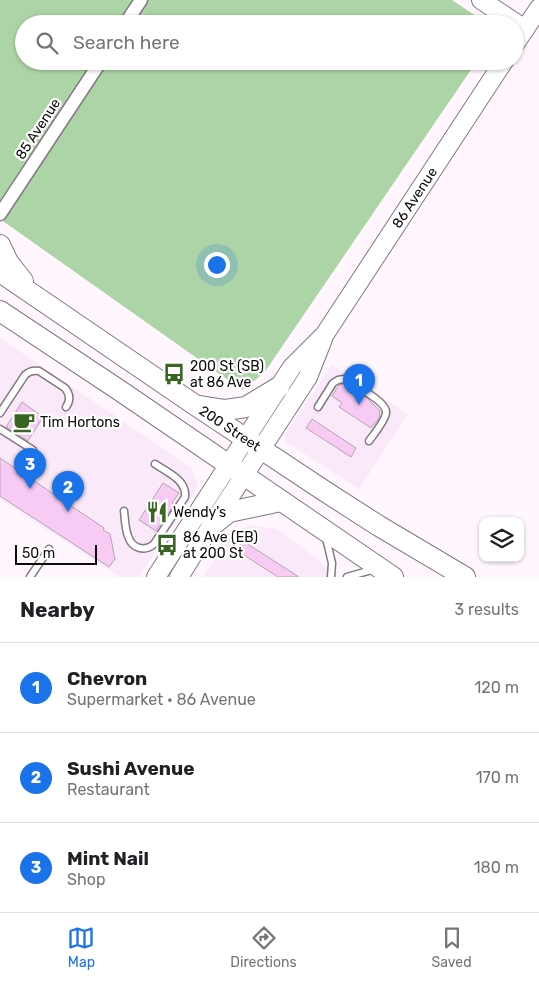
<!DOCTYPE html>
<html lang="en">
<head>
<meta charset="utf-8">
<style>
	body { margin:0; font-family:Rubik,sans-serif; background:#f6f6f6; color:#202124 }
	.controls { position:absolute; right:15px; bottom:15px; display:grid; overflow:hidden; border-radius:10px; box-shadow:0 1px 4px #0004 }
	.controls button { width:45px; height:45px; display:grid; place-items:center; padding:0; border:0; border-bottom:1px solid #e0e0e0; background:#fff; color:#202124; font:25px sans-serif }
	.scale { position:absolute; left:15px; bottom:12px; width:82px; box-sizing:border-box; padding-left:5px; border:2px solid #0e0b0e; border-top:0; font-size:14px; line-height:18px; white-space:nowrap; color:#0e0b0e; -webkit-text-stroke:4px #fff; paint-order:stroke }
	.you { position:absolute; left:216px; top:264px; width:18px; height:18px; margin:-12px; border:4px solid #fff; border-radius:50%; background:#1a73e8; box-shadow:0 0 0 8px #1a73e833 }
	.badge { display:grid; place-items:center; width:32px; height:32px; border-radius:50%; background:#1a73e8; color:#fff; font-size:16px; font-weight:700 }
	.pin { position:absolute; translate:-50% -41px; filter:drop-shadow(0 1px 2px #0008) }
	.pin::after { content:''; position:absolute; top:26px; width:18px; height:15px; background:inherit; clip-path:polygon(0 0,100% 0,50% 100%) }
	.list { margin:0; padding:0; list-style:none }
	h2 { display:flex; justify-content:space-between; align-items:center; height:65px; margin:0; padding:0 20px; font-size:21px }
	h2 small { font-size:16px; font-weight:400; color:#757577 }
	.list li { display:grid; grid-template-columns:32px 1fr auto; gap:15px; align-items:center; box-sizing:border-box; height:90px; padding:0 20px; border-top:1px solid #e0e0e0 }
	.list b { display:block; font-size:19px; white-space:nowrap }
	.list p { margin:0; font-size:16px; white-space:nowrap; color:#757577 }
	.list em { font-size:16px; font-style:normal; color:#757577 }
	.icon { flex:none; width:28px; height:28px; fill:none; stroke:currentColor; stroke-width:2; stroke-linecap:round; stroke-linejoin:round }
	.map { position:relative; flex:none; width:539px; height:577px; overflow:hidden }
	.search { position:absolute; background:#fff; box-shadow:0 1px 4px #0004; left:15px; right:15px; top:15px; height:55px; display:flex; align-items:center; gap:12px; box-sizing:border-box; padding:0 18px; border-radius:28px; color:#757577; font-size:19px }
	.sheet { height:335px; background:#fff }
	nav { display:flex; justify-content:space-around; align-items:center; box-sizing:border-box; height:70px; border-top:1px solid #e0e0e0; background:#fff; font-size:14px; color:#757577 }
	nav a { display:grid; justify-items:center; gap:2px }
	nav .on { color:#1a73e8 }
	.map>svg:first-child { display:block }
	.built { fill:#fae9f8 }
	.green { fill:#add4a6 }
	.building { fill:#f7cbf3; stroke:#b1a7b0 }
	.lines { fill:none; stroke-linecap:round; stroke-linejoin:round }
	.lane-casing { stroke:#827981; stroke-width:9 }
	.street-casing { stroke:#827981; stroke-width:15 }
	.secondary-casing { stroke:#827981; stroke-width:20 }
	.primary-casing { stroke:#827981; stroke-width:22 }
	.lane { stroke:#fff; stroke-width:6 }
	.street { stroke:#fff; stroke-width:12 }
	.secondary { stroke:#fff; stroke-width:18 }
	.primary { stroke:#fff; stroke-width:20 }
	.labels { text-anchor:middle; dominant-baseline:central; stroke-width:4.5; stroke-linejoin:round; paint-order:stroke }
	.street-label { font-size:14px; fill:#0e0b0e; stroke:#fff }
	.poi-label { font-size:14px; fill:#0e0b0e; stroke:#fff; text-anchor:start }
</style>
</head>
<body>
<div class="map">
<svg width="539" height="577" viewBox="0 0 539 577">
	<rect width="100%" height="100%" fill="#fff6fe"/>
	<g class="built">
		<polygon points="0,338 192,468 198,487 139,577 120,577 0,499"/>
		<polygon points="332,365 408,414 359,489 286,442 285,435"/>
		<polygon points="249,525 277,529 310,553 338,577 203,577 227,539"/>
	</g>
	<polygon class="green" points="0,0 452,0 488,24 24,24 24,61 477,61 264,373 242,390 0,219"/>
	<g class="building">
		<polygon points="343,384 367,398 380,411 379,418 371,428 339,407 342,403 332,396 339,385"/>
		<polygon points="22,402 43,417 28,441 6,427"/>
		<polygon points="312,419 356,448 351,457 306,428"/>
		<polygon points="0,458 104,528 103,530 110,534 115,559 109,567 0,496"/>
		<polygon points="163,483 179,493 172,503 174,505 156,531 139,520"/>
		<polygon points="243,541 299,577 278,577 236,550"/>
	</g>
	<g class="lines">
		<g class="lane-casing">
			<g id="lane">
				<path d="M318,407L333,383L338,380L344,379C354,385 388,402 386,413C385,421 374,434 369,441"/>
				<path d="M0,413L25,375C29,371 33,370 39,371L65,388C70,394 71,400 66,407"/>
				<polyline points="0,429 33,450"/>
				<path d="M124,511C125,519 125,528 128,536C132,549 145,552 154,544L185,497C187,480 167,472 155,464"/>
				<polyline points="326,538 332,563 331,577"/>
				<polyline points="30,577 49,549"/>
				<polyline points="347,577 375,569"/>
			</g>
		</g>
		<g class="street-casing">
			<g id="street">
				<polyline points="125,24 141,0"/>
				<polyline points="0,214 101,61"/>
			</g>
		</g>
		<g class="secondary-casing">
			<g id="secondary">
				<polyline points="481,0 525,29"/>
				<polyline points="515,44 539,8"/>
				<path id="s1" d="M156,577L292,367L325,334L504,61"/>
				<polyline points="179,577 211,526 308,377 323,339"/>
			</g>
		</g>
		<g class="primary-casing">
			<g id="primary">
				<polyline points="0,245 8,262 23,281"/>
				<path id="s2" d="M0,272L195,405L326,492L379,526L465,577"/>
				<polyline points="0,311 119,390 393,577"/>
				<polyline points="200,406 225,410 246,407 279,387"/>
				<polyline points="211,526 229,512 281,501"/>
			</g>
		</g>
		<use href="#lane" class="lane"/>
		<use href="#street" class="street"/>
		<use href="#secondary" class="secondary"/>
		<use href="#primary" class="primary"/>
	</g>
	<defs>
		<g id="bus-bare" transform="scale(1.725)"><path d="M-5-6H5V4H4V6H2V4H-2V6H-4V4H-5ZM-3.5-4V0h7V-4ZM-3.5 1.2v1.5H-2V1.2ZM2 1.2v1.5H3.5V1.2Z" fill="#396523" stroke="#fff" stroke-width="2.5" paint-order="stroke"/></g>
		<g id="cafe-bare" transform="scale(1.725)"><path d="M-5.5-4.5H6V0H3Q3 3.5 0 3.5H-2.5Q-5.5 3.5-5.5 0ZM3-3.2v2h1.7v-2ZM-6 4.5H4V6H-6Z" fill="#396523" stroke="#fff" stroke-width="2.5" paint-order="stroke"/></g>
		<g id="restaurant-bare" transform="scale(1.725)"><path d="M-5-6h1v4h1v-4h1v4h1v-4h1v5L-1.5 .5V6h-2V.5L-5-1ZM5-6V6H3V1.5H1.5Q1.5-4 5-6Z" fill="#396523" stroke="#fff" stroke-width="2.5" paint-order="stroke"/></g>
	</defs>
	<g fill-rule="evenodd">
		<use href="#bus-bare" x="174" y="374"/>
		<use href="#cafe-bare" x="24" y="422"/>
		<use href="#restaurant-bare" x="157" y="512"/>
		<use href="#bus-bare" x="167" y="545"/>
	</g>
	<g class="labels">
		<g class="street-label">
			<text transform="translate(38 129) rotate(-57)">85 Avenue</text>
			<text stroke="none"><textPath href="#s1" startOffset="460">86 Avenue</textPath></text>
			<text stroke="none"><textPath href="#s2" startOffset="278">200 Street</textPath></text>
		</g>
		<g class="poi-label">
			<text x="190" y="366">200 St (SB)<tspan x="190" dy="16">at 86 Ave</tspan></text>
			<text x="40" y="422">Tim Hortons</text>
			<text x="173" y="512">Wendy's</text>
			<text x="183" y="537">86 Ave (EB)<tspan x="183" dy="16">at 200 St</tspan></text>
		</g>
	</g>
</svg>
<div class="controls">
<button><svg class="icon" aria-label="layers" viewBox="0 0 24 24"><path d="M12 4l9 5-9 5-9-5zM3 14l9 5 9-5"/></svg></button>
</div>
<div class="scale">50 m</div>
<div class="you"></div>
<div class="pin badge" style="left:359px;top:405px">1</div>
<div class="pin badge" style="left:68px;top:512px">2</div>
<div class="pin badge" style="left:30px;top:489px">3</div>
<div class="search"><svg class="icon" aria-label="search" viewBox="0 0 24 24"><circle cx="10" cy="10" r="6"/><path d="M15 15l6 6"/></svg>Search here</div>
</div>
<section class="sheet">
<h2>Nearby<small>3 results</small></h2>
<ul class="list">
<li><span class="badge">1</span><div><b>Chevron</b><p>Supermarket · 86 Avenue</p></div><em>120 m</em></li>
<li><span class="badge">2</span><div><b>Sushi Avenue</b><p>Restaurant</p></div><em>170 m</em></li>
<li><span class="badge">3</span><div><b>Mint Nail</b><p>Shop</p></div><em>180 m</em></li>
</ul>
</section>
<nav>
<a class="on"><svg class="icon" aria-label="map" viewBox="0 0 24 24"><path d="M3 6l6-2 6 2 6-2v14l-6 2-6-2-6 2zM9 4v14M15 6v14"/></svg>Map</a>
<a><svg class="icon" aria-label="directions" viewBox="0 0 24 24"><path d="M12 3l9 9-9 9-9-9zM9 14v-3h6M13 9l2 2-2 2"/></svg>Directions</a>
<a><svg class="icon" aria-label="saved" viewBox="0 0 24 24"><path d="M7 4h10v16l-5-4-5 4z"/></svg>Saved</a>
</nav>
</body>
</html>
